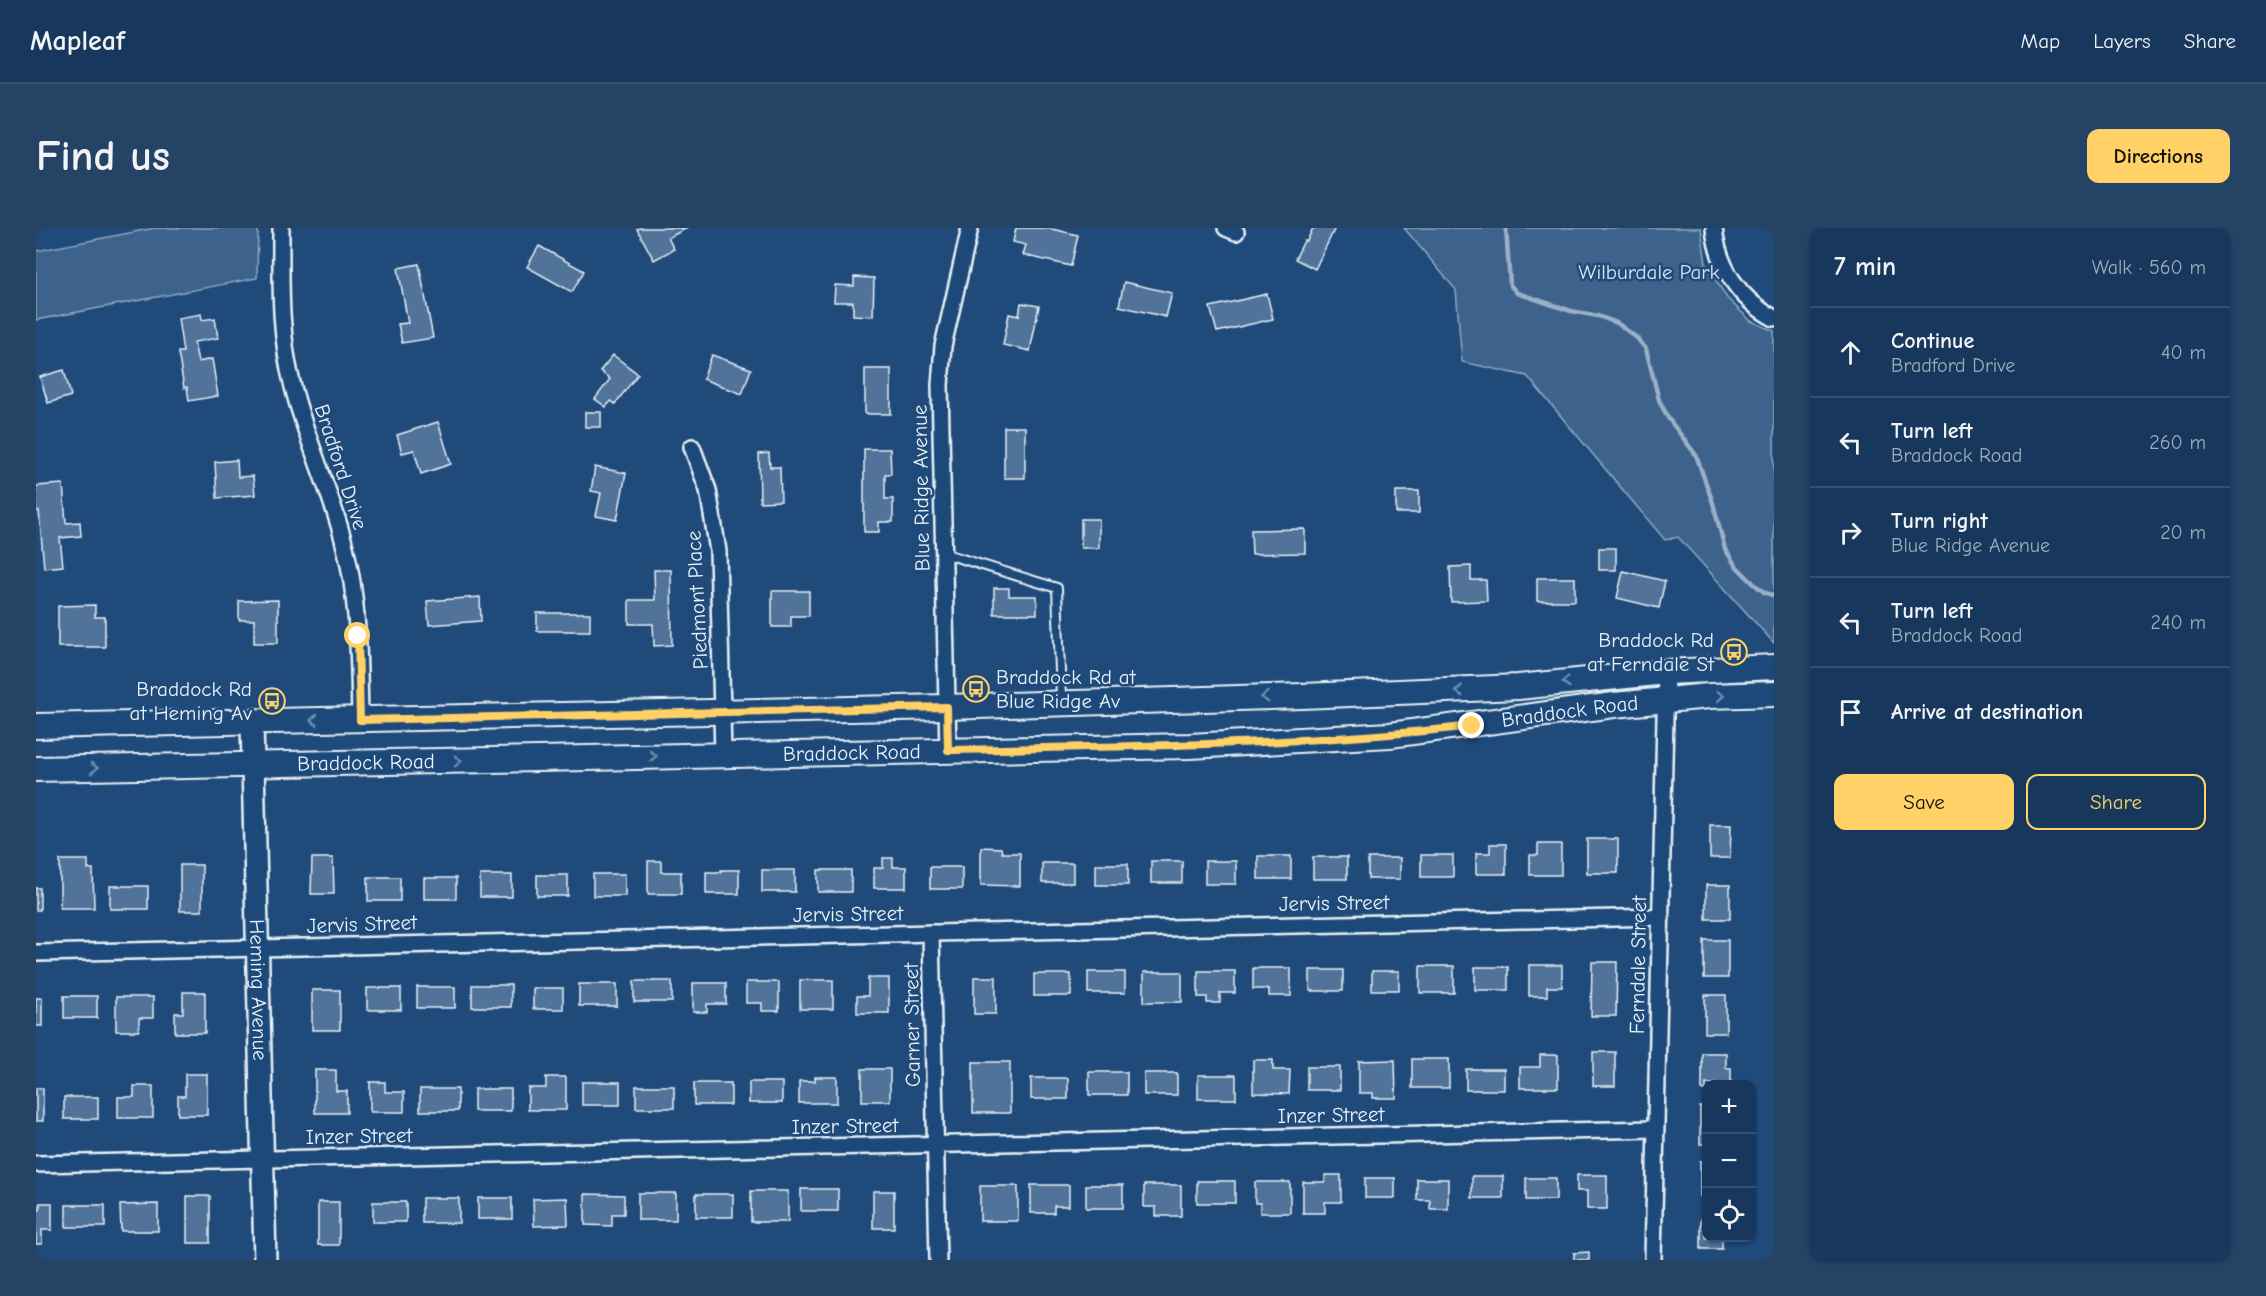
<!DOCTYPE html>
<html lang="en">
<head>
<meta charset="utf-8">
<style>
	body { margin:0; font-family:"Comic Neue",sans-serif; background:#244365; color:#f1f3f6 }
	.controls { position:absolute; right:18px; bottom:18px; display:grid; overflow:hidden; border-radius:12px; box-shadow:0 2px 4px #0004 }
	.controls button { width:54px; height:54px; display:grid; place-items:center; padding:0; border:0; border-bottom:2px solid #365272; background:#17385c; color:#f1f3f6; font:30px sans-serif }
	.stop { position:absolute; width:18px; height:18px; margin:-14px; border:4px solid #ffd166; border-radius:50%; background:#fff }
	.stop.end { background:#ffd166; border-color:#fff; box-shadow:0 2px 6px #0008 }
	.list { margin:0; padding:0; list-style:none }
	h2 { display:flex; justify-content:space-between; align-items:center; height:78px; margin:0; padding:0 24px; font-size:26px }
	h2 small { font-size:20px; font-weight:400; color:#9eacbb }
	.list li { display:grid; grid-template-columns:39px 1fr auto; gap:18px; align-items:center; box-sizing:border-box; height:90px; padding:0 24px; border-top:2px solid #365272 }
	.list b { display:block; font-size:22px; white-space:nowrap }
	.list p { margin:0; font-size:20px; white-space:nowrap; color:#9eacbb }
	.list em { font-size:20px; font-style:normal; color:#9eacbb }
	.actions { display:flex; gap:12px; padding:18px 24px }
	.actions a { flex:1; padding:14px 0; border:2px solid #ffd166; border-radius:12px; text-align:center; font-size:21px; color:#ffd166 }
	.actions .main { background:#ffd166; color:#111 }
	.icon { flex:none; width:33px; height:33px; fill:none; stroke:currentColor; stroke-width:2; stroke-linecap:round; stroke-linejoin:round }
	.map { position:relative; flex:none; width:1738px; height:1032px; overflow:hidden; border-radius:12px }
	header { display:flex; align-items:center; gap:36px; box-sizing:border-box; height:84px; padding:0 30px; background:#17385c; border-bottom:2px solid #365272 }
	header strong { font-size:28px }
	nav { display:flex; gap:33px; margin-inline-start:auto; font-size:21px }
	.intro { display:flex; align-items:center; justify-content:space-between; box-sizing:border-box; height:144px; padding:0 36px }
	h1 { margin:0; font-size:42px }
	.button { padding:15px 27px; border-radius:12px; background:#ffd166; color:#111; font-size:21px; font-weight:700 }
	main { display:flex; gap:36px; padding:0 36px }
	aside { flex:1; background:#17385c; border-radius:12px; box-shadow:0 2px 4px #0004 }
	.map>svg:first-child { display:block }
	.green { fill:#3c628c; stroke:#92aac2; stroke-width:1.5 }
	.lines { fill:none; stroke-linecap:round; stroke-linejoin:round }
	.stream { stroke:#9ab0c7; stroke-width:4.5 }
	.building { fill:#517399; stroke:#e8f1f8; stroke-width:1.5 }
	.lane-casing { stroke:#e8f1f8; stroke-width:12 }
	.street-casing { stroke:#e8f1f8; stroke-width:20 }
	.secondary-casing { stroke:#e8f1f8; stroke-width:26 }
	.primary-casing { stroke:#e8f1f8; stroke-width:28 }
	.lane { stroke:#1f4a7a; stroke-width:8 }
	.street { stroke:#1f4a7a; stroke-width:15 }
	.secondary { stroke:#1f4a7a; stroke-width:21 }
	.primary { stroke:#1f4a7a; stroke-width:24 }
	.oneway { stroke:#6f8dac }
	.route { stroke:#ffd166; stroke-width:8 }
	.labels { text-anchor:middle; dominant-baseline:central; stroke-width:5; stroke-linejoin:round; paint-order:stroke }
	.park-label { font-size:21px; fill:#d7e3ed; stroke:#1f4a7a }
	.street-label { font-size:21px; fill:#e8f1f8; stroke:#1f4a7a }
	.poi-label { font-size:21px; fill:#e8f1f8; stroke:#1f4a7a; text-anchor:end }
</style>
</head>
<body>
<header>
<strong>Mapleaf</strong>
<nav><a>Map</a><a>Layers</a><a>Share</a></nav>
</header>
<div class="intro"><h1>Find us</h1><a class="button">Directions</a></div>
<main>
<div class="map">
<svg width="1738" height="1032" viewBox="0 0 1738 1032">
	<rect width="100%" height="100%" fill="#1f4a7a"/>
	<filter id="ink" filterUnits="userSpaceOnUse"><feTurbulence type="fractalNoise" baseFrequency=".0167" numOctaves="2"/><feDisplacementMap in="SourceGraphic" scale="12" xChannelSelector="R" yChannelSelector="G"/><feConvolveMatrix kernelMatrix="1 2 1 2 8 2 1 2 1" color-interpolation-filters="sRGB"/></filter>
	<g filter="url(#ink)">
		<g class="green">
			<polygon points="119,0 222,0 221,50 0,92 0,23"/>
			<polygon points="1368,0 1665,0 1670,36 1691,70 1715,93 1738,103 1738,415 1642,309 1629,312 1491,148 1426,134 1420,62"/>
		</g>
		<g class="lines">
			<polyline class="stream" points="1470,0 1474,57 1481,65 1535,83 1562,88 1581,95 1601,110 1610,121 1623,172 1632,190 1660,227 1677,275 1689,321 1700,338 1717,355 1728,364 1738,368"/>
		</g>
		<g class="building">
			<polygon points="603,0 651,0 632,10 638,21 618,32 601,1"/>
			<polygon points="980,0 1011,0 1042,7 1035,38 987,27 990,17 977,14"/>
			<polygon points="1277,0 1299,0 1279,41 1259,31 1268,13 1271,13"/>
			<polygon points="503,18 548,43 536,64 491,39"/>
			<polygon points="383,36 397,110 366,115 362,96 372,95 362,40"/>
			<polygon points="818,49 838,50 837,88 817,87 817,74 798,74 799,57 818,58"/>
			<polygon points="1088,54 1136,65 1130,89 1083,78"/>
			<polygon points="1231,66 1237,91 1181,104 1174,79"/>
			<polygon points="985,75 1003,78 994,123 967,117 973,86 983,88"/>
			<polygon points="165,86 166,92 179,90 182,110 158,114 162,134 176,131 182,168 153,173 151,159 148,160 142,124 147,124 142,90"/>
			<polygon points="577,127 602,146 579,176 575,173 570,179 559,171 574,151 564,143"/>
			<polygon points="676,127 715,141 706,166 667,151"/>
			<rect x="829" y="141" width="26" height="45"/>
			<polygon points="28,142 35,168 12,175 4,149"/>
			<rect x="549" y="184" width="16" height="15"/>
			<polygon points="402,194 415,236 385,246 378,222 366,225 361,207"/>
			<rect x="968" y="199" width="21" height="51"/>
			<polygon points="828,221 854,221 855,246 849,246 849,271 857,271 857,294 843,294 843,304 828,304"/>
			<polygon points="733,225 734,239 744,239 745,273 724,274 723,226"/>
			<polygon points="201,232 202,249 217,248 219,267 181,270 179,234"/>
			<polygon points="559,239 590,245 581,292 560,288 565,265 555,263"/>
			<polygon points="27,256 30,295 44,294 45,308 24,310 27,338 8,340 3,283 0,283 0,258"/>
			<rect x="1360" y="263" width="23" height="22"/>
			<rect x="1045" y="291" width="18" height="29"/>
			<polygon points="1269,301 1269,325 1216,326 1215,302"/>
			<rect x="1563" y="320" width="17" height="22"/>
			<polygon points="1435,338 1435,352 1450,352 1451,373 1415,374 1414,339"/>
			<polygon points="618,342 635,342 636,417 618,418 617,396 593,396 593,372 619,372"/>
			<polygon points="1587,343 1629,353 1623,380 1581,370"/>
			<rect x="1501" y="350" width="38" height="23"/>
			<polygon points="958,360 973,360 973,368 1001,368 1001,386 958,386"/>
			<polygon points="736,363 773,363 773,388 755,388 755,399 736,399"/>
			<polygon points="444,369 445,393 393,397 391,373"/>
			<polygon points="242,372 242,415 218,415 218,392 203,392 203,373"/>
			<polygon points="59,377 59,389 69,389 69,419 22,419 22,378"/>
			<rect x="501" y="385" width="53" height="18"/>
			<polygon points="1674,597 1695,597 1694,630 1674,630"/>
			<rect x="1551" y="611" width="31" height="34"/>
			<polygon points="1454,616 1470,616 1470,646 1440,646 1440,625 1454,625"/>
			<polygon points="1502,616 1525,616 1525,647 1494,647 1494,627 1502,627"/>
			<polygon points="945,619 965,620 966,625 984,625 984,658 945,657"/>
			<rect x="1385" y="627" width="32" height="22"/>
			<rect x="1222" y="628" width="33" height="23"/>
			<rect x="1277" y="629" width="34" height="22"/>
			<polygon points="276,630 297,630 298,666 275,666"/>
			<polygon points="847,630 857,630 857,639 870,639 870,660 838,660 838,640 847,640"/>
			<rect x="1332" y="630" width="32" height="21"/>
			<polygon points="24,632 52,632 52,641 57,641 58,680 24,680"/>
			<polygon points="612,633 625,633 625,644 645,644 645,666 612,666"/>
			<rect x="1115" y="633" width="31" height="22"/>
			<rect x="1169" y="633" width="31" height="23"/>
			<rect x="1006" y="635" width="31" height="20"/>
			<rect x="1060" y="636" width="32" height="21"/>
			<rect x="144" y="637" width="22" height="46"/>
			<rect x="894" y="639" width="32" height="22"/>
			<polygon points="685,642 703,642 703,666 670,666 670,644 685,644"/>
			<rect x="726" y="642" width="33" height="22"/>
			<rect x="782" y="642" width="33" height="22"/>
			<rect x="557" y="646" width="32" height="22"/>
			<rect x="444" y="647" width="32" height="22"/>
			<rect x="501" y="647" width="31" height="21"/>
			<rect x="332" y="649" width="32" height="24"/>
			<rect x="388" y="650" width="32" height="21"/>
			<rect x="1670" y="657" width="24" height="34"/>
			<rect x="74" y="658" width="38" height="23"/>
			<rect x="0" y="660" width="4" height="22"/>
			<rect x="1668" y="712" width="24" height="38"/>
			<polygon points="1556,734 1581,734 1580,788 1555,788"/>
			<polygon points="1493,737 1526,737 1526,759 1511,759 1511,768 1493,768"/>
			<rect x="1384" y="738" width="34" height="27"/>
			<rect x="1439" y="739" width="33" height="23"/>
			<polygon points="1217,740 1255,740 1255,768 1233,768 1233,761 1217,761"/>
			<rect x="1274" y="742" width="33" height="21"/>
			<polygon points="1162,743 1199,743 1199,765 1184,765 1184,775 1171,775 1171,769 1162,769"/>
			<rect x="1336" y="743" width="27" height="19"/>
			<rect x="1052" y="744" width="37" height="21"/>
			<rect x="1108" y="744" width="38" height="30"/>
			<rect x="998" y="746" width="37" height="22"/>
			<rect x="938" y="749" width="22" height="37"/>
			<polygon points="832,750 853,750 853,785 821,785 821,768 832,768"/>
			<rect x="764" y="752" width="33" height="29"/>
			<rect x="598" y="753" width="38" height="21"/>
			<polygon points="710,754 743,754 743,783 726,783 726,775 710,775"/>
			<polygon points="657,755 690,755 690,776 671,776 671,784 657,784"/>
			<rect x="543" y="756" width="38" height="22"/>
			<rect x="436" y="757" width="39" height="22"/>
			<rect x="381" y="759" width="38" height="21"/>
			<rect x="331" y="760" width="34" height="22"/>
			<rect x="497" y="760" width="30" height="21"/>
			<rect x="276" y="762" width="28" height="40"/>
			<polygon points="147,764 169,764 169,805 139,805 139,785 147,785"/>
			<rect x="1669" y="767" width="21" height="38"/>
			<rect x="28" y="768" width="33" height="22"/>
			<polygon points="80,769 117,769 117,790 103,790 103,803 80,803"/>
			<rect x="0" y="770" width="6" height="28"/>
			<rect x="1557" y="824" width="22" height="34"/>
			<polygon points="1666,825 1690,825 1690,840 1695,840 1695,856 1670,856 1670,862 1666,862"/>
			<polygon points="1504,827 1522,827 1522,860 1484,860 1484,839 1504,839"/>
			<rect x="1376" y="831" width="37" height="29"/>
			<polygon points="1217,832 1237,832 1237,842 1254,842 1253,866 1217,865"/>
			<polygon points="1359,832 1360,870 1337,870 1337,865 1323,865 1323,833"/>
			<rect x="937" y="834" width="37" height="51"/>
			<rect x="1271" y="839" width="33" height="23"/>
			<rect x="826" y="841" width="28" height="32"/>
			<rect x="1430" y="841" width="38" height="21"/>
			<polygon points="279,842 300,842 300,863 311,863 311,885 279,885"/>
			<rect x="1053" y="844" width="38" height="23"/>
			<rect x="1108" y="845" width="33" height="22"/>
			<polygon points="149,846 171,846 171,887 142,887 142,868 149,868"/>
			<rect x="1162" y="847" width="38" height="24"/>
			<polygon points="510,849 530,849 530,882 492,882 492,860 510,860"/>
			<polygon points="779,849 801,849 801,875 763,875 763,853 779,853"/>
			<rect x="995" y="850" width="37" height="21"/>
			<polygon points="334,854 349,854 349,864 368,864 368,884 334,884"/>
			<rect x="546" y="854" width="38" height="23"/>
			<rect x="713" y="854" width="33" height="21"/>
			<rect x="658" y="855" width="37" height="22"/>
			<polygon points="98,858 117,858 117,890 82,890 82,869 98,869"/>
			<rect x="600" y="858" width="38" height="22"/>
			<rect x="0" y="860" width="7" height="33"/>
			<rect x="384" y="861" width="38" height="22"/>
			<rect x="438" y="861" width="37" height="22"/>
			<rect x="28" y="869" width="34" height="22"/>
			<rect x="1664" y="879" width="6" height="37"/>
			<rect x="1664" y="933" width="6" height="35"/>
			<polygon points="1289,947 1305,947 1305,974 1289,974 1289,985 1267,985 1267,954 1289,954"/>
			<polygon points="1541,947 1571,947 1571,981 1551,981 1551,963 1541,963"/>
			<rect x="1436" y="948" width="31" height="22"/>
			<rect x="1329" y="950" width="30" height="20"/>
			<rect x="1490" y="950" width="30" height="22"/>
			<polygon points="1381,951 1412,951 1412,981 1394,981 1394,972 1381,972"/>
			<rect x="1161" y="953" width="38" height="22"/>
			<polygon points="1219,954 1254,954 1254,985 1224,985 1224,975 1219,975"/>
			<polygon points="995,957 1033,957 1033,978 1018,978 1018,985 995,985"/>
			<rect x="1050" y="957" width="37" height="23"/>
			<polygon points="1108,957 1145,957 1145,988 1120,988 1120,979 1108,979"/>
			<rect x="944" y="958" width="38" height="35"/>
			<rect x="765" y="961" width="37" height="22"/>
			<rect x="715" y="963" width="37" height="31"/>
			<rect x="837" y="963" width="21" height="37"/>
			<rect x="602" y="965" width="38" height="27"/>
			<polygon points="549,966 588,967 588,986 576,986 576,998 549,997"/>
			<rect x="660" y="966" width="37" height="23"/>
			<rect x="151" y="968" width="23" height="47"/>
			<rect x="386" y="970" width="37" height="25"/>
			<rect x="442" y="970" width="34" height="21"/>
			<polygon points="531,970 532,997 498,998 497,971"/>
			<rect x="282" y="974" width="21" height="43"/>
			<rect x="337" y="974" width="33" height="20"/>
			<polygon points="4,975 16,975 16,1002 6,1002 6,1016 0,1016 0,982 4,982"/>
			<polygon points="122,976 122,1003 85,1003 84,977"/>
			<rect x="30" y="977" width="39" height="22"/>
			<polygon points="1665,991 1670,991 1670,1010 1686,1010 1686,1021 1665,1021"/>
			<polygon points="1553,1024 1553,1032 1538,1032 1538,1025"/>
		</g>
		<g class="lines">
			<g class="lane-casing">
				<polyline id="lane" points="907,325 1021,360 1025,471"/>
			</g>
			<g class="street-casing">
				<g id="street">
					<path d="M245,0C245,53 243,107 257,159C272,219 301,275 313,337C323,388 323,440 324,492"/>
					<polyline points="1190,0 1200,4"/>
					<path d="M1678,0C1682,39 1704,72 1738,90"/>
					<polyline points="656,219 672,262 682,323 687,527"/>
					<polyline points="912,522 904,157 907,118 934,0"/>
					<polyline points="895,705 902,1032"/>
					<polyline points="0,725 1625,689"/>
					<polyline points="0,936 1619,901"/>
					<polyline points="1617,1032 1630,444"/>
				</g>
			</g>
			<g class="secondary-casing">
				<g id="secondary">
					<path id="s1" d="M216,494L229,1032"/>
				</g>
			</g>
			<g class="primary-casing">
				<g id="primary">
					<polyline points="0,498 911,479 1266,468 1482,459 1630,444 1738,439"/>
					<path id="s2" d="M0,541L1154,518L1354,507L1578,477L1673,468L1738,466"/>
				</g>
			</g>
			<use href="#lane" class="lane"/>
			<use href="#street" class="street"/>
			<use href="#secondary" class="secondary"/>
			<use href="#primary" class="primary"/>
		</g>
		<defs><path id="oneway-chevron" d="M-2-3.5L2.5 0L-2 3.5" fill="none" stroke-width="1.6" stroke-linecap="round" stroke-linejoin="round" transform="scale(1.5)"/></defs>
		<g class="oneway">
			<use href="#oneway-chevron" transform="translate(1530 454) rotate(174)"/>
			<use href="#oneway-chevron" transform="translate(1423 463) rotate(177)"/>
			<use href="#oneway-chevron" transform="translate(1684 468) rotate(-2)"/>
			<use href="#oneway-chevron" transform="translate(1229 469) rotate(178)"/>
			<use href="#oneway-chevron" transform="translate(278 492) rotate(179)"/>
			<use href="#oneway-chevron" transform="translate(617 528) rotate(-1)"/>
			<use href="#oneway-chevron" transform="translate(422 533) rotate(-1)"/>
			<use href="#oneway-chevron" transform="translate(58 540) rotate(-1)"/>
		</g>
	</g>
	<g class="lines" filter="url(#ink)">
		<path class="route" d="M322,408L324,492L911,479L912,522C1087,518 1262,518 1436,498"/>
	</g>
	<defs>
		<g id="bus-ring" transform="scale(1.35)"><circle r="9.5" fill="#1f4a7a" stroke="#ffd166" stroke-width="1.5"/><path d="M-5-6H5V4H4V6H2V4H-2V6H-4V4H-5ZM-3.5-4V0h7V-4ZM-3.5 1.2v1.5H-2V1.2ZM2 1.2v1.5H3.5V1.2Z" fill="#ffd166"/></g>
	</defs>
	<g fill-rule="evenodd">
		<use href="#bus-ring" x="1698" y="424"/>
		<use href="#bus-ring" x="940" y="461"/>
		<use href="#bus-ring" x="236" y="473"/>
	</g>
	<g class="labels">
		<g class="park-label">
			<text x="1613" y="44">Wilburdale Park</text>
		</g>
		<g class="street-label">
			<text transform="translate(305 239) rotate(72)">Bradford Drive</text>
			<text transform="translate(885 260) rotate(-91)">Blue Ridge Avenue</text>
			<text transform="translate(661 372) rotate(-93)">Piedmont Place</text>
			<text stroke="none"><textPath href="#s2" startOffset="1536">Braddock Road</textPath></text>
			<text stroke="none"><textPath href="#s2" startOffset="816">Braddock Road</textPath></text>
			<text stroke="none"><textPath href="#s2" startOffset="330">Braddock Road</textPath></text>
			<text transform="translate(1298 675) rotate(-1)">Jervis Street</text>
			<text transform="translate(812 686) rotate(-1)">Jervis Street</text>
			<text transform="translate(326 696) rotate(-2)">Jervis Street</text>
			<text transform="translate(1602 737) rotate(-89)">Ferndale Street</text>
			<text stroke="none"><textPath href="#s1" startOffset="268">Heming Avenue</textPath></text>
			<text transform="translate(876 797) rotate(-91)">Garner Street</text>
			<text transform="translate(1295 887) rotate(-1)">Inzer Street</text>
			<text transform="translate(809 898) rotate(-1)">Inzer Street</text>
			<text transform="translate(323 908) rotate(-1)">Inzer Street</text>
		</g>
		<g class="poi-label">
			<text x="1678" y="412">Braddock Rd<tspan x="1678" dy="24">at Ferndale St</tspan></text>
			<text x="960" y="449" text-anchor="start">Braddock Rd at<tspan x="960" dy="24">Blue Ridge Av</tspan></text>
			<text x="216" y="461">Braddock Rd<tspan x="216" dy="24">at Heming Av</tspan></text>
		</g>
	</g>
</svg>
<div class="controls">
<button>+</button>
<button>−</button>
<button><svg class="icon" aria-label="locate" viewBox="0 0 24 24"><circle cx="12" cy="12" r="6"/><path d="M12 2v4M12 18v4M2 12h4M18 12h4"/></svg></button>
</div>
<div class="stop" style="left:322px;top:408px"></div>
<div class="stop end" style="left:1436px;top:498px"></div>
</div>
<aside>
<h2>7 min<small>Walk · 560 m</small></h2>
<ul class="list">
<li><svg class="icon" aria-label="ahead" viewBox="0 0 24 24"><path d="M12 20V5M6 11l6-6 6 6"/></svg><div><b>Continue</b><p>Bradford Drive</p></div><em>40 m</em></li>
<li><svg class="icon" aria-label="left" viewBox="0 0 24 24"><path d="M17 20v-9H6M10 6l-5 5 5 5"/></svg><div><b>Turn left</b><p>Braddock Road</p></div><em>260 m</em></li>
<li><svg class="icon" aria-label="right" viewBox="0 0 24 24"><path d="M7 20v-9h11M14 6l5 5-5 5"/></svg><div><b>Turn right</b><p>Blue Ridge Avenue</p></div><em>20 m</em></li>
<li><svg class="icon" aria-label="left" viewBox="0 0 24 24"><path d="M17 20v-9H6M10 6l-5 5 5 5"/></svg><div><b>Turn left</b><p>Braddock Road</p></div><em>240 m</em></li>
<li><svg class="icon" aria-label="arrive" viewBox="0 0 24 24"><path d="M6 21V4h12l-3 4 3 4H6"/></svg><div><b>Arrive at destination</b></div></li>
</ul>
<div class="actions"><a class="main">Save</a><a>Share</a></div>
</aside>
</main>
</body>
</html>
